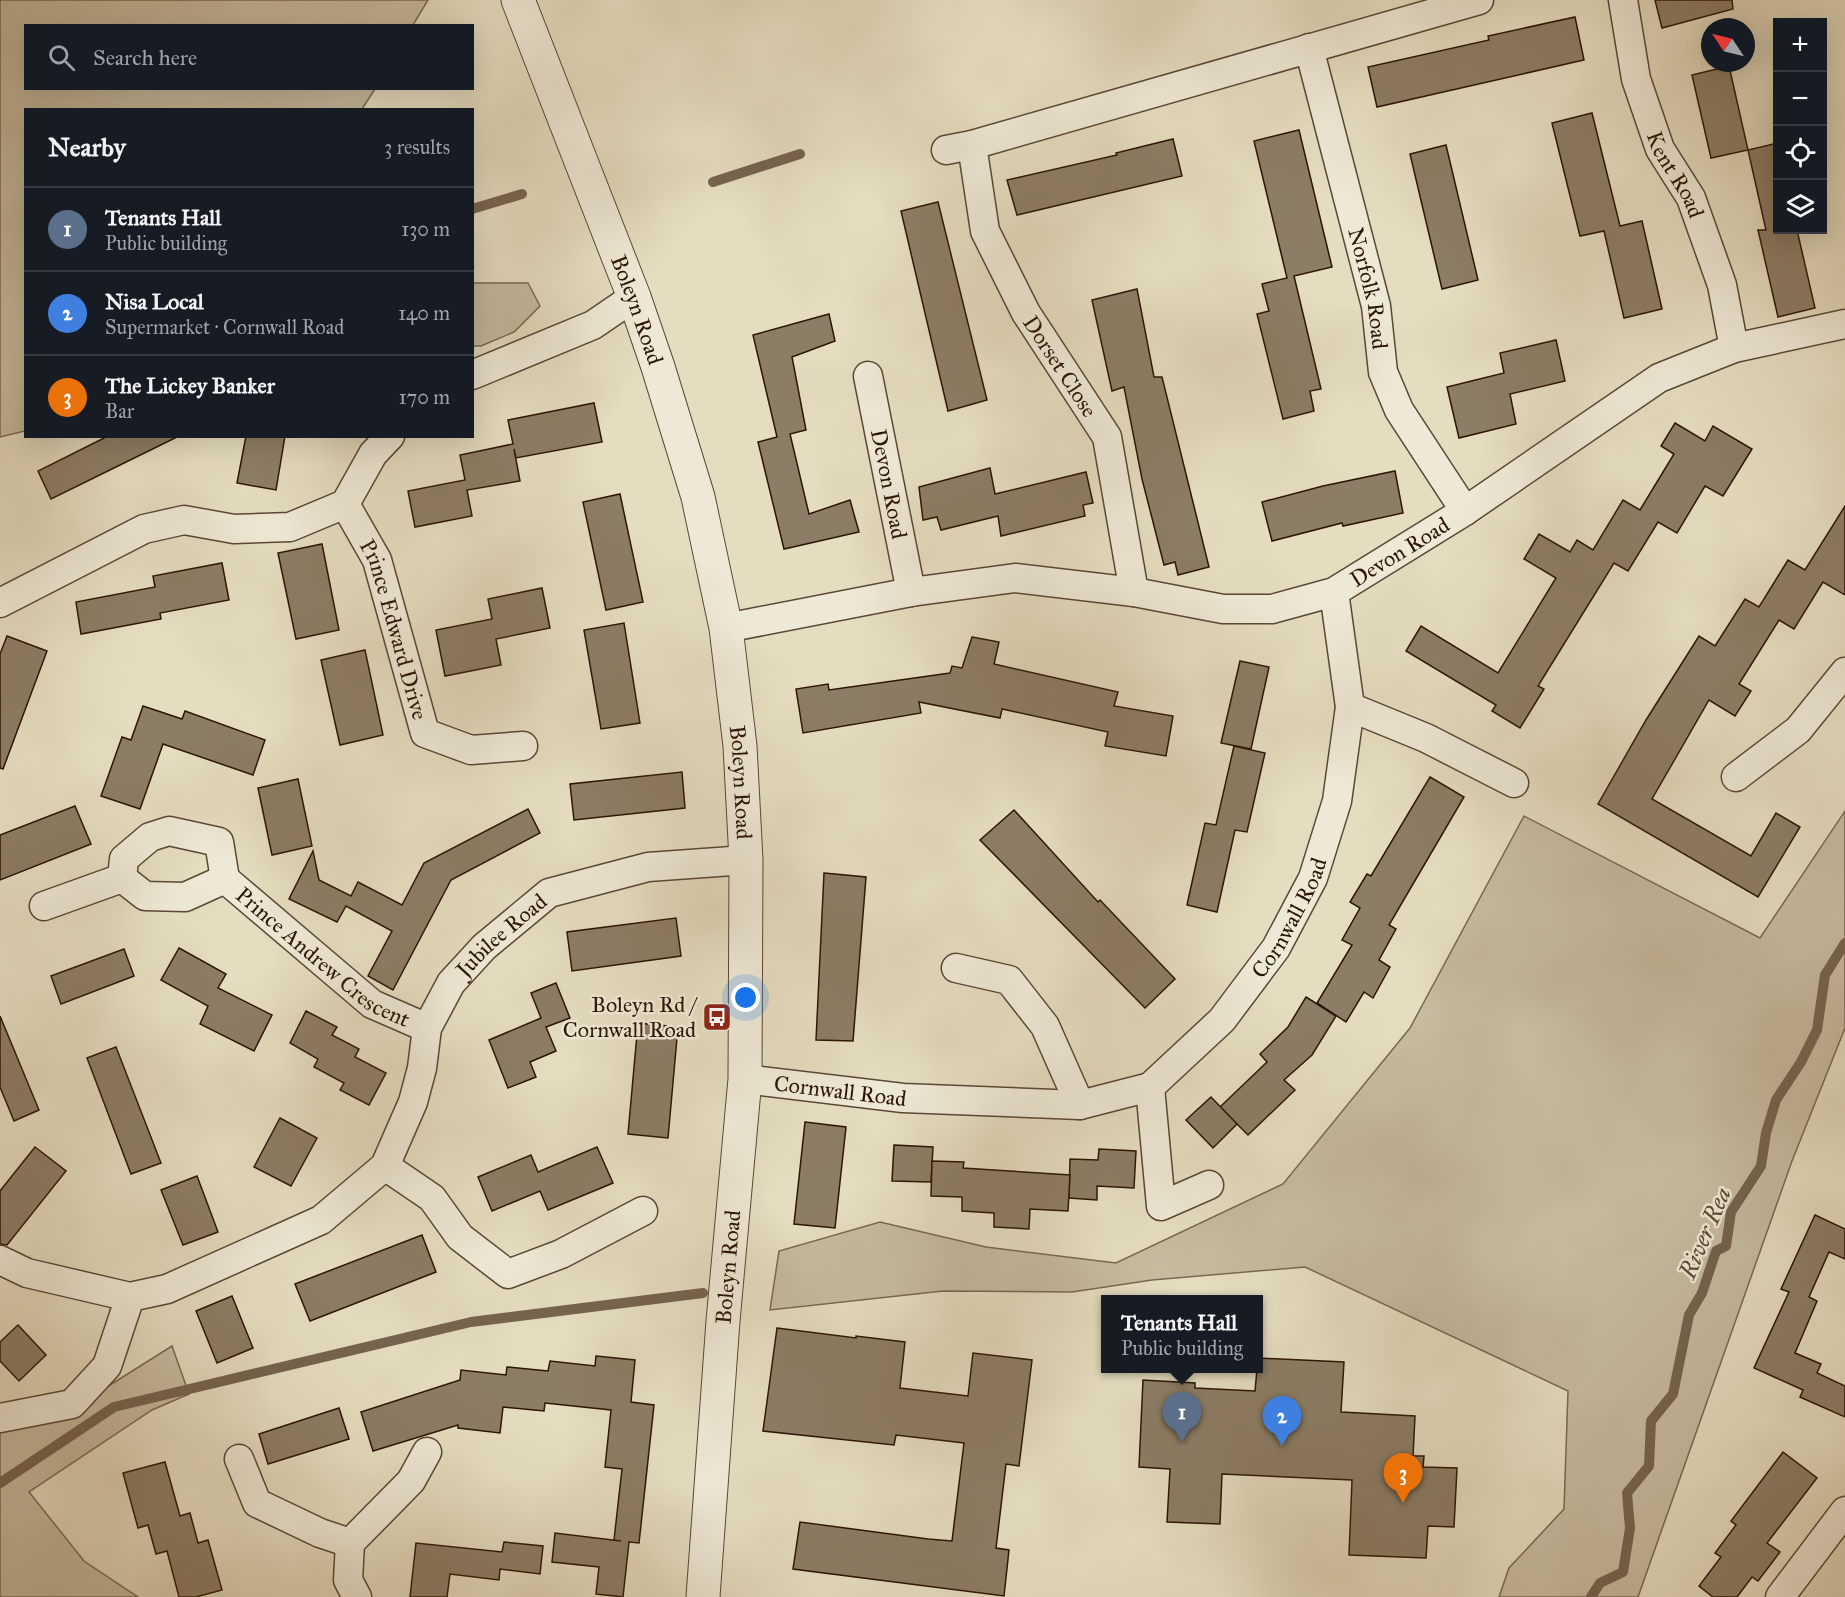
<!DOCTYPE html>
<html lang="en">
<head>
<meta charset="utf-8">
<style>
	body { margin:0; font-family:"IM FELL Great Primer",serif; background:#20242c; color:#f1f3f6 }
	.controls { position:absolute; right:18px; top:18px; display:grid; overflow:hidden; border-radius:0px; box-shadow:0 6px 24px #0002 }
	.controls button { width:54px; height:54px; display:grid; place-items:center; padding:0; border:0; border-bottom:2px solid #363941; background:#171b24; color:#f1f3f6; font:30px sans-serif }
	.compass { position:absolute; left:1701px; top:18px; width:54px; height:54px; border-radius:50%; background:#171b24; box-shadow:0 6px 24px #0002; rotate:305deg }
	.you { position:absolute; left:746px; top:998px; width:21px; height:21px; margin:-15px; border:4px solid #fff; border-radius:50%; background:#1a73e8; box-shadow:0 0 0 9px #1a73e833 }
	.badge { display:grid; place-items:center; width:39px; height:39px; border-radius:50%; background:#db2777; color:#fff; font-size:20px; font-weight:700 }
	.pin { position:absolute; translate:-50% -50px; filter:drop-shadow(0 2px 3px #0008) }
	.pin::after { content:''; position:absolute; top:32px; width:21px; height:18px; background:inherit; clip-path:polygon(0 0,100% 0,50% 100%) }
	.popup { position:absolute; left:1101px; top:1295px; width:162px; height:78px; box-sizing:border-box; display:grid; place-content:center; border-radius:0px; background:#171b24; filter:drop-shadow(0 2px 4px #0005); font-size:20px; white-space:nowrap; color:#9ea1a6 }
	.popup b { font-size:22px; color:#f1f3f6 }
	.popup::after { content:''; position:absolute; left:50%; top:100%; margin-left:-12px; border:12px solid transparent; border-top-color:#171b24 }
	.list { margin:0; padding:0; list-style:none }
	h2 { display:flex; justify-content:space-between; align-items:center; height:78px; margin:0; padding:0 24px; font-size:26px }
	h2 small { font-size:20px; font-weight:400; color:#9ea1a6 }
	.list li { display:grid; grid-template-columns:39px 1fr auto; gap:18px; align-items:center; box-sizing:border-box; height:84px; padding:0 24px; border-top:2px solid #363941 }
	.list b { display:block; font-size:22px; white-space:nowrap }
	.list p { margin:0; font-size:20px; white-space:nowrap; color:#9ea1a6 }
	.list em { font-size:20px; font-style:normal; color:#9ea1a6 }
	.icon { flex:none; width:33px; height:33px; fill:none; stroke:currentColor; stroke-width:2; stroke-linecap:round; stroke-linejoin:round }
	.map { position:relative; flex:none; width:1845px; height:1597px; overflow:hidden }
	.search { position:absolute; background:#171b24; box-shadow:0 6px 24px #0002; left:24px; top:24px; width:450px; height:66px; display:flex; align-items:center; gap:15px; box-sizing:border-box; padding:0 21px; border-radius:0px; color:#9ea1a6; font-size:22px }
	.panel { position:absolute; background:#171b24; box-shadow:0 6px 24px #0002; left:24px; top:108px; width:450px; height:330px; border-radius:0px }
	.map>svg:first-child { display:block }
	.green { fill:#c6bba0; stroke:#796852; stroke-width:1.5 }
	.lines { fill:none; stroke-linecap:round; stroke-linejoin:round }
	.stream { stroke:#75644f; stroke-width:10 }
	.building { fill:#8c7d66; stroke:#2c1505; stroke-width:1.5 }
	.minor-casing { stroke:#5a4734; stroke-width:31 }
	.tertiary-casing { stroke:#5a4734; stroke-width:35 }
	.minor { stroke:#eee9d6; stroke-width:28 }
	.tertiary { stroke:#eee9d6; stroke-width:33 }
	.labels { text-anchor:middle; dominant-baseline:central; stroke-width:5; stroke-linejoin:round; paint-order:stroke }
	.street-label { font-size:22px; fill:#2c1505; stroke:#eee9d6 }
	.poi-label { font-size:22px; fill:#2c1505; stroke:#eee9d6; text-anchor:end }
	.water-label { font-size:24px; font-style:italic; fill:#5d4a36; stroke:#eee9d6 }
</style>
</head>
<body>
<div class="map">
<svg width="1845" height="1597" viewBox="0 0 1845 1597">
	<rect width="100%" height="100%" fill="#e5ddc0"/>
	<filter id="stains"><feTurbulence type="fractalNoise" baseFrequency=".00333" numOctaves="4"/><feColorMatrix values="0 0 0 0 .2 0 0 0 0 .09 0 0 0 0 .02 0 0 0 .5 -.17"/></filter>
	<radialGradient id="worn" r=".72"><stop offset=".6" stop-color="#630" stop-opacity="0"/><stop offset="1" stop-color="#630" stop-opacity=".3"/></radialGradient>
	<g class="green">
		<polygon points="0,0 428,0 413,25 26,26 26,88 375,89 362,109 26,110 25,431 0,437"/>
		<polygon points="472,283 528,283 540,306 514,332 481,346 473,346"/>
		<polygon points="1845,811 1845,1028 1792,1161 1638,1597 1499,1597 1509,1568 1564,1509 1568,1391 1305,1267 1152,1280 1072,1292 943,1291 770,1310 779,1251 880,1222 986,1247 1116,1263 1283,1184 1410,1028 1524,816 1760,938"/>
		<polygon points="172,1346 189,1394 152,1410 29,1492 84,1561 138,1597 0,1597 0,1432 72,1409"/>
	</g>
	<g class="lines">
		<g class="stream">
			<polyline points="713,182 800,154"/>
			<polyline points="472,209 522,194"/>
			<polyline points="0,1483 114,1407 471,1322 703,1293"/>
			<polyline points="1591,1597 1600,1583 1623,1572 1630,1528 1627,1493 1649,1466 1651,1421 1673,1394 1689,1315 1702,1293 1716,1251 1726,1246 1731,1212 1761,1166 1766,1133 1776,1100 1801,1062 1817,1030 1825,975 1845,943"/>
		</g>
	</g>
	<g class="building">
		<polygon points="1655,0 1732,0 1733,9 1662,28"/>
		<polygon points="1575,17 1584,60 1377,107 1368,67 1489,40 1488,36"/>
		<polygon points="1729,66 1748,150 1711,158 1692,75"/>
		<polygon points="1592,113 1620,226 1642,221 1662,309 1624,318 1604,231 1580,236 1552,123"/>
		<polygon points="1299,130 1332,267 1294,276 1321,389 1310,391 1314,411 1283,419 1257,314 1269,311 1262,284 1287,278 1254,141"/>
		<polygon points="1173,139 1182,176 1017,215 1007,180 1117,155 1116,153"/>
		<polygon points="1778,143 1778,230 1797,230 1815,308 1778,317 1758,230 1766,230 1748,150"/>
		<polygon points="1446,145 1478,280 1442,289 1410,154"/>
		<polygon points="938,202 987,400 948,411 901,211"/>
		<polygon points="1137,289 1154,377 1162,377 1209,567 1178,575 1175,562 1164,565 1142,479 1124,387 1112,391 1092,300"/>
		<polygon points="829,314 835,341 792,357 806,430 790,434 809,514 850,500 859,532 784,549 758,442 777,437 753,335"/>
		<polygon points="1556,340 1565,381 1510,394 1516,424 1459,438 1447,387 1504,373 1500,353"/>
		<polygon points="594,403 602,442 516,458 514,449 520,481 467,490 472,516 415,527 408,491 465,480 460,455 513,444 508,420"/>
		<polygon points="1675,423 1705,441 1713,426 1752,449 1723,496 1705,486 1677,533 1658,522 1628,571 1614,563 1538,686 1544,689 1520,728 1492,711 1496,705 1406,651 1421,626 1498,673 1556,578 1524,559 1539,534 1570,552 1577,540 1593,550 1623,500 1640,510 1674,454 1661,446"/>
		<polygon points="108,436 179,436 51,499 38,471"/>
		<polygon points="246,436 285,436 276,490 237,483"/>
		<polygon points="990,468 995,494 1086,472 1093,503 1083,505 1085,516 1001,536 998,516 941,530 937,517 923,520 919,487"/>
		<polygon points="1395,471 1403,513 1343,526 1342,523 1272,541 1262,502 1323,486"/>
		<polygon points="620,494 643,602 606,610 583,502"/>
		<polygon points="1845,506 1845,595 1823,582 1794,629 1779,620 1739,684 1751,691 1735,716 1709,700 1652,799 1751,856 1776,813 1800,827 1758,897 1598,804 1646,720 1699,636 1715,646 1745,599 1759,607 1788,560 1805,570"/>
		<polygon points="322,544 339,630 296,639 278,553"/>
		<polygon points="222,563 229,600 160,613 161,619 81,634 76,602 155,587 153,576"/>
		<polygon points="542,588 550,628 496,639 501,665 445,676 436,630 492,619 488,599"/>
		<polygon points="624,623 640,723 601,729 584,630"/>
		<polygon points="7,636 47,651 3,769 0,768 0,654"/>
		<polygon points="972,637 999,642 994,664 1118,692 1114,706 1173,716 1166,756 1105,746 1108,732 1002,709 1000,718 919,702 921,713 803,733 796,689 828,684 829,690 950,673 952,666 962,668"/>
		<polygon points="365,650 383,735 340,745 321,660"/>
		<polygon points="1240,661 1269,667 1251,749 1221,743"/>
		<polygon points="143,706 182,719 185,711 265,740 253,775 163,744 140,809 101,796 122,737 131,740"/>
		<polygon points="1234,746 1265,753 1247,832 1235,830 1217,912 1187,905 1205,823 1216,825"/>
		<polygon points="682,772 685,808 574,820 570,784"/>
		<polygon points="1430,777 1464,797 1389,925 1396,929 1379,960 1390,967 1373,998 1364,992 1346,1022 1317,1003 1352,945 1342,940 1360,908 1350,902 1367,874 1371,876"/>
		<polygon points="298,779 312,846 272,855 258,788"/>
		<polygon points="75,806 91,844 0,880 0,835"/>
		<polygon points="528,809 540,833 451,880 393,990 368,976 392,931 346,906 337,922 289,899 313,851 319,880 351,896 358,882 402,905 424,863"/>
		<polygon points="1014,810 1098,902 1100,900 1175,979 1145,1008 980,840"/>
		<polygon points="824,873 866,877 853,1041 816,1040"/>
		<polygon points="676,918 681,956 572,971 567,932"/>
		<polygon points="179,948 226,974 218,988 272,1015 254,1051 200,1024 208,1006 161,980"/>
		<polygon points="124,949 134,976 61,1004 51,976"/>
		<polygon points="556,983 570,1018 546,1027 556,1051 530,1062 536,1077 508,1088 489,1040 541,1018 531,993"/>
		<polygon points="1306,997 1336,1016 1312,1055 1284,1080 1295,1090 1248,1135 1220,1107 1267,1062 1260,1054 1288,1027"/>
		<polygon points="306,1011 337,1027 332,1035 359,1049 355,1057 386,1073 369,1105 340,1090 344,1083 314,1067 318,1059 290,1043"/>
		<polygon points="0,1016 39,1110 14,1121 0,1087"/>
		<polygon points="638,1023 678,1027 668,1138 628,1134"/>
		<polygon points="116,1047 161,1163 131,1174 87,1058"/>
		<polygon points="1211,1097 1237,1124 1213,1148 1186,1120"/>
		<polygon points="280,1118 317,1138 291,1186 254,1167"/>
		<polygon points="805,1122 846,1127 835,1228 794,1224"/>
		<polygon points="894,1145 933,1147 931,1182 892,1181"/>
		<polygon points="35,1147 66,1171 7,1245 0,1244 0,1191"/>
		<polygon points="597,1147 613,1183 548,1210 540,1191 492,1211 478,1177 531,1155 538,1172"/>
		<polygon points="1099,1149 1136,1151 1134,1188 1097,1186 1097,1200 1069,1198 1070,1159 1098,1160"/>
		<polygon points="932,1161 964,1162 963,1168 1070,1175 1068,1211 1030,1209 1029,1229 994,1227 994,1213 962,1211 962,1197 931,1196"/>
		<polygon points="197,1176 218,1232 183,1245 161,1190"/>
		<polygon points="1815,1215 1845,1229 1845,1259 1829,1252 1809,1297 1817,1301 1795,1353 1821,1364 1817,1373 1845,1386 1845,1417 1800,1397 1803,1390 1754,1368 1789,1292 1781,1289"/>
		<polygon points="422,1235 436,1272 310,1321 295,1284"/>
		<polygon points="232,1296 253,1348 217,1363 196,1311"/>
		<polygon points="18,1325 46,1355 19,1381 0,1361 0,1342"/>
		<polygon points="777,1328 856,1338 856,1336 905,1342 900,1388 968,1396 973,1353 1032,1360 1019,1466 1006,1464 996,1548 1009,1550 1004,1596 793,1569 800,1522 928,1539 952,1541 964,1443 896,1435 894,1445 763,1431"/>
		<polygon points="596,1356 635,1360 631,1402 654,1405 639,1543 629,1542 623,1597 596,1594 599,1567 552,1562 555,1533 621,1541 614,1540 622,1469 605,1467 611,1410 545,1403 544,1411 503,1407 500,1433 458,1428 458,1425 373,1451 361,1412 460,1380 461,1370 506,1375 507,1367 548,1371 550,1361 595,1366"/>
		<polygon points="1258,1358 1344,1362 1341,1412 1415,1416 1413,1456 1424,1456 1423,1467 1457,1468 1454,1527 1428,1526 1426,1558 1349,1555 1352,1480 1222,1474 1220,1524 1167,1522 1170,1469 1139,1467 1143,1380 1195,1383 1195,1388 1255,1391"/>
		<polygon points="339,1408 349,1439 268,1464 259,1434"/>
		<polygon points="1783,1452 1817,1478 1767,1543 1780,1552 1758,1581 1752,1577 1737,1597 1713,1597 1699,1586 1721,1557 1715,1553 1736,1525 1731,1521"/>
		<polygon points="165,1462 180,1516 190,1513 198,1543 208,1540 222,1590 196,1597 179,1597 167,1551 156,1554 148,1525 138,1528 123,1473"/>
		<polygon points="504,1542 543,1546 540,1574 500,1569 499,1580 450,1574 447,1597 410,1597 416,1543 502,1552"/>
	</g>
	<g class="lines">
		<g class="minor-casing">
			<g id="minor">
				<path id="s1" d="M1623,0L1636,79L1660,149L1691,198L1722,285L1734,348"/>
				<path id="s2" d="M1309,48L1376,306L1383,372L1399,410L1465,511"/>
				<path id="s3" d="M972,145L985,231L1026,313L1107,437L1134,592"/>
				<polyline points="946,150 972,145 1479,0"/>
				<polyline points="472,375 593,325 634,297"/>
				<path id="s4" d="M868,376L911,592"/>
				<path id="s5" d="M345,504L377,560L425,733L471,750L523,746"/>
				<polyline points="0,603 144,529 184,520 234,529 290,527 345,504 373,454 390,436"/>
				<path id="s6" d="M726,628L911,592L1015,578L1134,592L1223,609H1272L1334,592L1465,511L1659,378L1734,348L1845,324"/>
				<polyline points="1350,707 1426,738 1514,783"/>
				<polyline points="1736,777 1798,730 1845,672"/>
				<polyline points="122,878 124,859 150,837 169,831 219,842 225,879"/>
				<path id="s7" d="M44,906L122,878L145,896L185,897L225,879L372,1004L427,1028"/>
				<polyline points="956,968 1009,980 1045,1026 1080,1105"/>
				<path id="s8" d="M745,1079L903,1098L1080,1105L1150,1087L1222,1020L1276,948L1313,878L1337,801L1350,707L1334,592"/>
				<polyline points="1150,1087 1161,1206 1209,1185"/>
				<polyline points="385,1166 432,1198 460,1237 508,1274 561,1254 643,1211"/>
				<path id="s9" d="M0,1260L27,1273L130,1297L167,1289L321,1220L385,1166L413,1102L422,1068L427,1028L451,983L484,947L549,893L648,867L746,860"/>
				<polyline points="0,1418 72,1404 107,1366 130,1297"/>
				<polyline points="239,1459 257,1503 320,1533 350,1543"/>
				<polyline points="357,1597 348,1580 350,1543 411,1481 427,1452"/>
				<polyline points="1780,1597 1845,1511"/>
			</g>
		</g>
		<g class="tertiary-casing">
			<g id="tertiary">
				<path id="s10" d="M518,0L634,297L658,367L698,497L726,628L740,746L746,860L745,1079L723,1321L703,1597"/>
			</g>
		</g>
		<use href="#minor" class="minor"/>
		<use href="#tertiary" class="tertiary"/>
	</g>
	<defs>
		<g id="bus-square" transform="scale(1.5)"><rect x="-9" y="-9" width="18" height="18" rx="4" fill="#8f2418" stroke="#eee9d6"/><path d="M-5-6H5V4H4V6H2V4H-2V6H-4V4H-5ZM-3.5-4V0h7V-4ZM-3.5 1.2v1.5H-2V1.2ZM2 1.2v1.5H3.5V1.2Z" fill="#fff"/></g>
	</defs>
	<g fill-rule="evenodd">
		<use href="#bus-square" x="717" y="1017"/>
	</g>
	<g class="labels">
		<g class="street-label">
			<text stroke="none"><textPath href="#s1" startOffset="184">Kent Road</textPath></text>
			<text stroke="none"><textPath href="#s2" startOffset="248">Norfolk Road</textPath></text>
			<text stroke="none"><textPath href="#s10" startOffset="332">Boleyn Road</textPath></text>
			<text stroke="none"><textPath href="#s3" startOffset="242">Dorset Close</textPath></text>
			<text stroke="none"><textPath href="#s4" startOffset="110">Devon Road</textPath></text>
			<text stroke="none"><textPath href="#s6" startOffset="694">Devon Road</textPath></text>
			<text stroke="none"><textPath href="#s5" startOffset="136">Prince Edward Drive</textPath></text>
			<text stroke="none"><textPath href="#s10" startOffset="818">Boleyn Road</textPath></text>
			<text stroke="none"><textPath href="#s8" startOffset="630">Cornwall Road</textPath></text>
			<text stroke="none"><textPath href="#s9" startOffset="692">Jubilee Road</textPath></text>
			<text stroke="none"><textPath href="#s7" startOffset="322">Prince Andrew Crescent</textPath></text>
			<text stroke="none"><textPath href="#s8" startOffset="96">Cornwall Road</textPath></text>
			<text transform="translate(728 1267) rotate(-85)">Boleyn Road</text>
		</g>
		<g class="poi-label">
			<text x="696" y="1004">Boleyn Rd /<tspan x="696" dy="25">Cornwall Road</tspan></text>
		</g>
		<g class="water-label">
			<text transform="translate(1705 1233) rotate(-67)">River Rea</text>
		</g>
	</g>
	<rect width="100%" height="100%" filter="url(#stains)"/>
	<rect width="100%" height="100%" fill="url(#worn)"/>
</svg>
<div class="controls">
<button>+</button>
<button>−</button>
<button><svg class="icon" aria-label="locate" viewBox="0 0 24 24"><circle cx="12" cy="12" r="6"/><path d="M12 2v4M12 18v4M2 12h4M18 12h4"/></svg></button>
<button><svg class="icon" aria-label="layers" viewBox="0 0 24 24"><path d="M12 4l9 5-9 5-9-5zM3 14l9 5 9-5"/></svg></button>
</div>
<svg class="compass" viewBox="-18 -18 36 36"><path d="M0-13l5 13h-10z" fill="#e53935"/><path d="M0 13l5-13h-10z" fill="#9ea1a6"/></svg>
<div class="you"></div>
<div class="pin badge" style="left:1182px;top:1442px;background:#5c6f8a">1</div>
<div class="popup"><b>Tenants Hall</b>Public building</div>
<div class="pin badge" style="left:1282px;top:1446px;background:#3f7fe0">2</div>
<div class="pin badge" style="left:1403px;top:1503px;background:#e8710a">3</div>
<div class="search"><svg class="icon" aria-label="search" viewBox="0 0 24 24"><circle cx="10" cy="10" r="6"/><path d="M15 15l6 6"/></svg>Search here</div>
<section class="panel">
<h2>Nearby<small>3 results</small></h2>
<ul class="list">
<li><span class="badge" style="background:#5c6f8a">1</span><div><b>Tenants Hall</b><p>Public building</p></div><em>130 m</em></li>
<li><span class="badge" style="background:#3f7fe0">2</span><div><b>Nisa Local</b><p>Supermarket · Cornwall Road</p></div><em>140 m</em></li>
<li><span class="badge" style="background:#e8710a">3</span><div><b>The Lickey Banker</b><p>Bar</p></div><em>170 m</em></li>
</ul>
</section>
</div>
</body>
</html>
